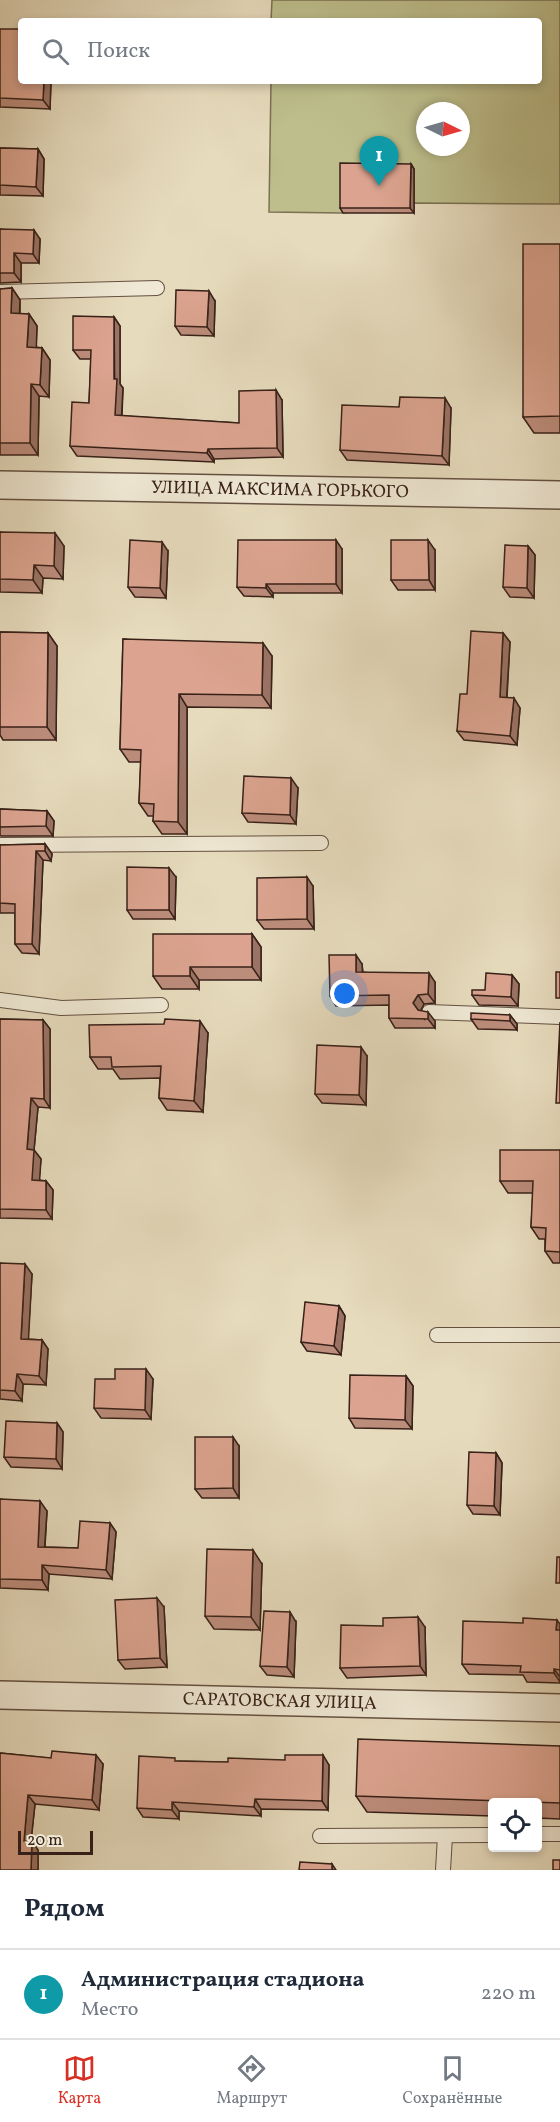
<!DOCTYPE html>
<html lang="ru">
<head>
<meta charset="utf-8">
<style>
	body { margin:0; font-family:Vollkorn,serif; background:#f2f2f3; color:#1f2937 }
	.controls { position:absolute; right:18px; bottom:18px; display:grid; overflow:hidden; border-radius:6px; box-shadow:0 3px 9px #0003 }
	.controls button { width:54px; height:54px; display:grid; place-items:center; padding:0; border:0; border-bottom:2px solid #e0e1e3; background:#fff; color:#1f2937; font:30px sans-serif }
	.compass { position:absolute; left:416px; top:102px; width:54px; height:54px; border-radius:50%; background:#fff; box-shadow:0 3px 9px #0003; rotate:95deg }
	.scale { position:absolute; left:18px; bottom:15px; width:75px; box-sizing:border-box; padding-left:6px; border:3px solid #382118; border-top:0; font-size:16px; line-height:21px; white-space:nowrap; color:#382118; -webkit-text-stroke:4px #efe8d4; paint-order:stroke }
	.you { position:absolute; left:345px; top:994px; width:21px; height:21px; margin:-15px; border:4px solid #fff; border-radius:50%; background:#1a73e8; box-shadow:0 0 0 9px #1a73e833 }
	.badge { display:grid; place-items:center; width:39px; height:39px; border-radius:50%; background:#d93025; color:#fff; font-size:20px; font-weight:700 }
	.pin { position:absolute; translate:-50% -50px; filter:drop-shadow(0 2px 3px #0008) }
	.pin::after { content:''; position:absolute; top:32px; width:21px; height:18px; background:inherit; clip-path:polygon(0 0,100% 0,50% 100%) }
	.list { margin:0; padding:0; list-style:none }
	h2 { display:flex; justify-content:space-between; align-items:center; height:78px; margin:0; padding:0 24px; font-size:26px }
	h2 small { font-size:20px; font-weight:400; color:#747a83 }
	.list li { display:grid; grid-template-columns:39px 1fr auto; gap:18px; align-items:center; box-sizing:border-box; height:90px; padding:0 24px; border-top:2px solid #e0e1e3 }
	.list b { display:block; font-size:22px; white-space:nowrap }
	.list p { margin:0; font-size:20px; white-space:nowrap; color:#747a83 }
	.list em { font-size:20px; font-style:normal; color:#747a83 }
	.icon { flex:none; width:33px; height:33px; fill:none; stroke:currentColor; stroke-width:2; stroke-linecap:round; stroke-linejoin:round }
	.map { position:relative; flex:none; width:560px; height:1870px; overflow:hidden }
	.search { position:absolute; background:#fff; box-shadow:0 3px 9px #0003; left:18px; right:18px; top:18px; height:66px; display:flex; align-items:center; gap:15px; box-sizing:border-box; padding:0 21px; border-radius:6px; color:#747a83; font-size:22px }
	.sheet { height:168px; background:#fff }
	nav { display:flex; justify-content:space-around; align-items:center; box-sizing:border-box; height:84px; border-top:2px solid #e0e1e3; background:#fff; font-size:16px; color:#747a83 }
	nav a { display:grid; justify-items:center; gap:3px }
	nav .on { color:#d93025 }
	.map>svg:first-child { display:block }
	.green { fill:#bdbe8c; stroke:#7a7052; stroke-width:1.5; fill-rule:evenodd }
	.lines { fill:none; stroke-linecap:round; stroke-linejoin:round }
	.service-casing { stroke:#645041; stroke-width:16 }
	.minor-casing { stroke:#645041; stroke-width:30 }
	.service { stroke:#efe8d4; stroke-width:14 }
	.minor { stroke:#efe8d4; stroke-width:27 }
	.wall { fill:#bd8d7c; stroke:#382118; stroke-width:1.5 }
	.shaded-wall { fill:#9a7365; stroke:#382118; stroke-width:1.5 }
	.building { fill:#dca490; stroke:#382118; stroke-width:1.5 }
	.labels { text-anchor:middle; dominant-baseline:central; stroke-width:6; stroke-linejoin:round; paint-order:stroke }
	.street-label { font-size:18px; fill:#382118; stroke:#efe8d4 }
</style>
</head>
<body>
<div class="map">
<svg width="560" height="1870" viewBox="0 0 560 1870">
	<rect width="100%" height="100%" fill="#e6dbbd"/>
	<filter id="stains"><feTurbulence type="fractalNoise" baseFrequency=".00333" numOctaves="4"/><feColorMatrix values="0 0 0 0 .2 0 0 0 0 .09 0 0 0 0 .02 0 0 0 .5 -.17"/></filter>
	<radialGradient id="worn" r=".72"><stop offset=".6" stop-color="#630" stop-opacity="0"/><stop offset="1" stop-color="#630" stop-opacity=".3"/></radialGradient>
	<path class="green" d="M272,0H560V204L414,203L343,213L269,212L271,81H539V21H271ZM425,111H461V147H425Z"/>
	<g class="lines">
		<g class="service-casing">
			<g id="service">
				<polyline points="0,292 157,288"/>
				<polyline points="0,845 321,843"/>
				<polyline points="0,1000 61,1008 161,1005"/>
				<polyline points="429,1012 560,1017"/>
				<polyline points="437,1335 560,1335"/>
				<polyline points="538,1834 560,1834"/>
				<polyline points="320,1836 492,1835"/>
				<polyline points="443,1870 445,1836"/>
			</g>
		</g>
		<g class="minor-casing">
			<g id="minor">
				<path id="s1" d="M0,485L560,495"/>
				<path id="s2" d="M0,1695L560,1708"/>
			</g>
		</g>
		<use href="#service" class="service"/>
		<use href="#minor" class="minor"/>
	</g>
	<g class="wall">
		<polygon points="0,29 21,81 51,81 50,109 0,107"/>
		<polygon points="0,148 38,149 44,159 43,196 0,195"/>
		<polygon points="411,164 414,169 414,213 343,213 340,208"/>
		<polygon points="0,229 40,239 39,263 21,263 21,282 0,283"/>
		<polygon points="560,244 560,433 534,433 523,417"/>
		<polygon points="12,288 20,300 20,314 29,314 37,326 36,347 42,348 50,360 49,397 39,396 38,455 0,455 0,289"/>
		<polygon points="215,301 214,336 181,335 175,326"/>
		<polygon points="114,317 120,326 120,384 123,388 122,416 239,423 282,400 283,457 214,459 214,462 77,456 70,446 89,403 91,359 80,359 73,350"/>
		<polygon points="399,407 451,408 449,465 347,460 340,450"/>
		<polygon points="0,532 64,546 63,579 43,578 42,593 0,592"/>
		<polygon points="528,546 535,555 534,598 510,597 503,587"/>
		<polygon points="342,549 342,593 273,593 273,597 244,596 237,587"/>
		<polygon points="435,550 435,590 398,590 391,580"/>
		<polygon points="168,551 166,598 135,597 128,587"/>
		<polygon points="0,632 48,633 57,646 56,740 3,740 0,735"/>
		<polygon points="503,633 510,642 507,698 520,708 517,745 464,740 457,731 467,694"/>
		<polygon points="123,639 272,656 271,708 187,707 187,834 162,834 153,821 154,816 148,816 139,803 141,762 129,762 120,749"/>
		<polygon points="298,788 296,824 248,822 242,813"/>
		<polygon points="0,809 47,811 54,821 53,836 1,836 0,835"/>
		<polygon points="45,844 52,854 51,861 43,860 39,954 22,953 15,944 15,913 0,913 0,845"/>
		<polygon points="176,877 175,919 133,919 127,910"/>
		<polygon points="313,886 314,929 264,929 257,920"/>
		<polygon points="252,934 261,947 261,980 199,980 199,989 162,989 153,976"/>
		<polygon points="362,964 363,972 435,982 435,1003 424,1004 421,1011 435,1021 435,1028 395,1028 389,1018 389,1005 336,1006 330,996"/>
		<polygon points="512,975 519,984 518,1006 479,1005 472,995 485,990"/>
		<polygon points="510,1015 517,1024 517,1030 478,1029 471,1019"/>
		<polygon points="0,1019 43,1020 50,1029 50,1108 38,1107 34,1150 41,1159 39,1180 46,1181 53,1190 52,1219 0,1218"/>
		<polygon points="208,1033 203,1112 167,1110 159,1098 160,1078 120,1079 113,1069 98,1069 90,1057"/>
		<polygon points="367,1056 366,1105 322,1103 315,1094"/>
		<polygon points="560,1150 560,1263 553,1263 545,1251 545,1239 539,1239 531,1227 533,1193 508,1193 500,1181"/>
		<polygon points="0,1263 32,1274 28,1339 42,1340 48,1349 46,1385 23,1384 22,1401 0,1399"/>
		<polygon points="339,1306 345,1316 341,1355 307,1351 301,1342"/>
		<polygon points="406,1376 413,1386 412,1429 355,1428 349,1418"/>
		<polygon points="115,1379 153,1379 151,1419 101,1418 94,1408"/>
		<polygon points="57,1423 63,1432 62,1469 11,1467 4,1457"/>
		<polygon points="239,1446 239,1498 202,1498 195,1489"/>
		<polygon points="496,1453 502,1463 500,1515 473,1514 467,1505"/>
		<polygon points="0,1499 47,1511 45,1547 78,1548 110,1523 116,1532 112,1579 49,1574 48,1590 0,1588"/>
		<polygon points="262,1564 260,1630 214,1629 205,1616"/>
		<polygon points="164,1607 167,1667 125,1669 118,1660"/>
		<polygon points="296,1622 294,1677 267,1675 260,1666"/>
		<polygon points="560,1624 560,1683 527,1682 523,1675 469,1674 462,1664"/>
		<polygon points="425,1627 426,1675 347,1678 340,1668"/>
		<polygon points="560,1746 560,1819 537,1818 537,1803 492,1803 492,1816 367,1812 356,1796"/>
		<polygon points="0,1753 103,1764 99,1810 35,1804 31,1841 38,1850 38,1870"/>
		<polygon points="177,1761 329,1765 328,1810 261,1809 261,1816 179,1811 179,1819 143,1817 137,1808"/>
	</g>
	<g class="shaded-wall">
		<polygon points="44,81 51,81 50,109 43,100"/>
		<polygon points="38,149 44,159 43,196 36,187"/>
		<polygon points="411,164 414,169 414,213 410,208"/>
		<polygon points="34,230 40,239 39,263 33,254"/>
		<polygon points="14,253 21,263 21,282 14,273"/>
		<polygon points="12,288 20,300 19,325 11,313"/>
		<polygon points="209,291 215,301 214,336 207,327"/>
		<polygon points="29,314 37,326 36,359 27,347"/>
		<polygon points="114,317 120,326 120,384 123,388 121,425 115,415"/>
		<polygon points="42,348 50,360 49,397 40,385"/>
		<polygon points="31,384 39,396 38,455 30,443"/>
		<polygon points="276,390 282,400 283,457 277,448"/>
		<polygon points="445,398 451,408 449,465 442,456"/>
		<polygon points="208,449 214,459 214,462 207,453"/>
		<polygon points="55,533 64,546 63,579 54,566"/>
		<polygon points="336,540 342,549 342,593 336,584"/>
		<polygon points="428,540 435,550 435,590 429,580"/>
		<polygon points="162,542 168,551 166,598 160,588"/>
		<polygon points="528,546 535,555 534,598 527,588"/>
		<polygon points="34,565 43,578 42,593 33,580"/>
		<polygon points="266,584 273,593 273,597 266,588"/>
		<polygon points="48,633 57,646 56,740 47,727"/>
		<polygon points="503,633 510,642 506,706 500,697"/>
		<polygon points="263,643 272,656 271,708 262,695"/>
		<polygon points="179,694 187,707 187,834 178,822"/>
		<polygon points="514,698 520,708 517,745 510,736"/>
		<polygon points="291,778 298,788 296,824 290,815"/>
		<polygon points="47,811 54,821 53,836 46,826"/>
		<polygon points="45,844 52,854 51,861 45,851"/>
		<polygon points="36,851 43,860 39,954 32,944"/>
		<polygon points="169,868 176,877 175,919 169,910"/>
		<polygon points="307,877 313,886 314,929 307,919"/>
		<polygon points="252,934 261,947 261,980 252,967"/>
		<polygon points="356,955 362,964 363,981 356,972"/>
		<polygon points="190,967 199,980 199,989 190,976"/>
		<polygon points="429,973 435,982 435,1003 428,994"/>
		<polygon points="512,975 519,984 518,1006 511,997"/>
		<polygon points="418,995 424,1004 420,1012 425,1020 413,1003"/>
		<polygon points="428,1012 435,1021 435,1028 428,1019"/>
		<polygon points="510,1015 517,1024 517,1030 510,1021"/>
		<polygon points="43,1020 50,1029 50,1108 44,1099"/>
		<polygon points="200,1021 208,1033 203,1112 194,1101"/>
		<polygon points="361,1047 367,1056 366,1105 359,1095"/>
		<polygon points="31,1098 38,1107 34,1150 41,1159 39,1189 32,1180 27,1149"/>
		<polygon points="46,1181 53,1190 52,1219 46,1210"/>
		<polygon points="25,1264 32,1274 28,1348 21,1339"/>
		<polygon points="339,1306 345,1316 341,1355 334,1346"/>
		<polygon points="42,1340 48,1349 46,1385 39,1376"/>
		<polygon points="146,1369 153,1379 151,1419 145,1410"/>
		<polygon points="17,1374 23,1384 22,1401 15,1391"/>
		<polygon points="406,1376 413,1386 412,1429 405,1420"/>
		<polygon points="57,1423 63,1432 62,1469 56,1459"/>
		<polygon points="233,1437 239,1446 239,1498 233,1488"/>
		<polygon points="496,1453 502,1463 500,1515 494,1506"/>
		<polygon points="40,1501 47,1511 44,1556 38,1547"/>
		<polygon points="110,1523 116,1532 112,1579 106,1570"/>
		<polygon points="253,1550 262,1564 260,1630 251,1617"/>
		<polygon points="42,1565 49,1574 48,1590 42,1580"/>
		<polygon points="157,1598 164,1607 167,1667 160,1658"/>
		<polygon points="290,1612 296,1622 294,1677 287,1667"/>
		<polygon points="418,1617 425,1627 426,1675 420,1666"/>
		<polygon points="557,1620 560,1624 560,1635 556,1630"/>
		<polygon points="554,1669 560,1677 560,1682 554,1673"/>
		<polygon points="96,1755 103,1764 99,1810 92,1800"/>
		<polygon points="323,1755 329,1765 328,1810 322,1801"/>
		<polygon points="28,1795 35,1804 30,1850 24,1841"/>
		<polygon points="255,1799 261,1809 261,1816 254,1807"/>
		<polygon points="172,1802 179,1811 179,1819 172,1810"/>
		<polygon points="32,1841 38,1850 38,1870 31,1870"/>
		<polygon points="332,1864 336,1870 332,1870"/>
	</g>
	<g class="building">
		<polygon points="0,29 21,29 21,81 44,81 43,100 0,98"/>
		<polygon points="0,148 38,149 36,187 0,185"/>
		<polygon points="340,163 411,164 410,208 340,208"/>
		<polygon points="0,229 34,230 33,254 14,253 14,273 0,273"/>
		<polygon points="523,244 560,244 560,416 523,417"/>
		<polygon points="12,288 11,313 29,314 27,347 42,348 40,385 31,384 30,443 0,443 0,289"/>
		<polygon points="176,290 209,291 207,327 175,326"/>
		<polygon points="73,316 114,317 114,379 117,379 115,415 239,423 239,391 276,390 277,448 208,449 207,453 70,446 72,402 89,403 91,350 73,350"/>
		<polygon points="400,397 445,398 442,456 340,450 342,405 399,407"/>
		<polygon points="0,532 55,533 54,566 34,565 33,580 0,579"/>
		<polygon points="130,540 162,542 160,588 128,587"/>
		<polygon points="238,540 336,540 336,584 266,584 266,588 237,587"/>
		<polygon points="391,540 428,540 429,580 391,580"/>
		<polygon points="505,545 528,546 527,588 503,587"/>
		<polygon points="471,631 503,633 500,697 514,698 510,736 457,731 460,694 467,694"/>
		<polygon points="0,632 48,633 47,727 0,727"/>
		<polygon points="123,639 263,643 262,695 179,694 178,822 153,821 154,804 139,803 141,750 120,749"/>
		<polygon points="244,776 291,778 290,815 242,813"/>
		<polygon points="0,809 47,811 46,826 0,827"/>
		<polygon points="45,844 45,851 36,851 32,944 15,944 15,904 0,903 0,845"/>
		<polygon points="127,867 169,868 169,910 127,910"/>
		<polygon points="307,877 307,919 257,920 257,878"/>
		<polygon points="153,934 252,934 252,967 190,967 190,976 153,976"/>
		<polygon points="329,955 356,955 356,972 429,973 428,994 418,995 413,1003 418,1010 428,1012 428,1019 389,1018 389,995 330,996"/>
		<rect x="556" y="972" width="4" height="26"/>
		<polygon points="486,973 512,975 511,997 472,995 472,990 485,990"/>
		<polygon points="471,1013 510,1015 510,1021 471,1019"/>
		<polygon points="0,1019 43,1020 44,1099 31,1098 27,1149 34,1150 32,1180 46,1181 46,1210 0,1209"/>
		<polygon points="165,1019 200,1021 194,1101 159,1098 161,1066 112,1067 111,1057 90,1057 89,1025 164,1024"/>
		<polygon points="560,1022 560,1103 556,1103"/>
		<polygon points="317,1045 361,1047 359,1095 315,1094"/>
		<polygon points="500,1150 560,1150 560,1252 545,1251 546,1228 531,1227 533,1181 500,1181"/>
		<polygon points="0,1263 25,1264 21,1339 42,1340 39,1376 17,1374 15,1391 0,1390"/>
		<polygon points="305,1302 339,1306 334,1346 301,1342"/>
		<polygon points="115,1369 146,1369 145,1410 94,1408 95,1379 115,1379"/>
		<polygon points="350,1375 406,1376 405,1420 349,1418"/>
		<polygon points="6,1421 57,1423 56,1459 4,1457"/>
		<polygon points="195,1437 233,1437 233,1488 195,1489"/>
		<polygon points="469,1452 496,1453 494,1506 467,1505"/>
		<polygon points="0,1499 40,1501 38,1547 78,1548 80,1521 110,1523 106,1570 42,1565 42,1580 0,1579"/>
		<polygon points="207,1549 253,1550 251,1617 205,1616"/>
		<polygon points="557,1557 560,1557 560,1583 556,1583"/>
		<polygon points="157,1598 160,1658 118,1660 115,1600"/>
		<polygon points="264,1611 290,1612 287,1667 260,1666"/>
		<polygon points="418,1617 420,1666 340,1668 341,1625 383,1626 383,1618"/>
		<polygon points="523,1618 557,1620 556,1630 560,1630 560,1670 554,1669 554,1673 520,1672 521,1666 462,1664 463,1621 523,1623"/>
		<polygon points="358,1739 560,1746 560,1803 356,1796"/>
		<polygon points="52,1751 96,1755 92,1800 28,1795 24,1841 32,1841 31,1870 0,1870 0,1753 51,1758"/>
		<polygon points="285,1755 323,1755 322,1801 255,1799 254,1807 172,1802 172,1810 137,1808 139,1756 175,1758 175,1761 228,1762 228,1758 285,1760"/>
		<rect x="553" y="1860" width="7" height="10"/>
		<polygon points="300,1862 332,1864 332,1870 299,1870"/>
	</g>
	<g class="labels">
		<g class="street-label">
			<text stroke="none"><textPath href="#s1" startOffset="280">УЛИЦА МАКСИМА ГОРЬКОГО</textPath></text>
			<text stroke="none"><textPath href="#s2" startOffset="280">САРАТОВСКАЯ УЛИЦА</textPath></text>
		</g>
	</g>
	<rect width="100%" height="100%" filter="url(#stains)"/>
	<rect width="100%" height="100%" fill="url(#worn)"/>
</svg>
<div class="controls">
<button><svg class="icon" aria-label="locate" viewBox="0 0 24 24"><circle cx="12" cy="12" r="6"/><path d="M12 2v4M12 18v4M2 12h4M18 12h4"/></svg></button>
</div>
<svg class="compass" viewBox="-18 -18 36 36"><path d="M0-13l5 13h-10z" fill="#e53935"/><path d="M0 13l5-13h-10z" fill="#747a83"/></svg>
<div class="scale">20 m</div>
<div class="you"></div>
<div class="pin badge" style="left:379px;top:186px;background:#0f9aa8">1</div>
<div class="search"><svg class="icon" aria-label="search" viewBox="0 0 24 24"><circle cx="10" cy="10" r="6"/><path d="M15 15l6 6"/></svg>Поиск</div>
</div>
<section class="sheet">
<h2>Рядом<small></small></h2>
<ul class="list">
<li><span class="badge" style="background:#0f9aa8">1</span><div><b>Администрация стадиона</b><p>Место</p></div><em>220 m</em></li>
</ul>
</section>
<nav>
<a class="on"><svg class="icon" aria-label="map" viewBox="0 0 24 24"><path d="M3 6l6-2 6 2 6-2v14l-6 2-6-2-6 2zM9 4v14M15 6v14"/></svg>Карта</a>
<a><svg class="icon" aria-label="directions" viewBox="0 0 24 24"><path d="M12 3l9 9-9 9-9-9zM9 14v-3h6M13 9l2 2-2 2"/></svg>Маршрут</a>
<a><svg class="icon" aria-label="saved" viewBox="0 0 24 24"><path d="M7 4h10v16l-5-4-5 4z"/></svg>Сохранённые</a>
</nav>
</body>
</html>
